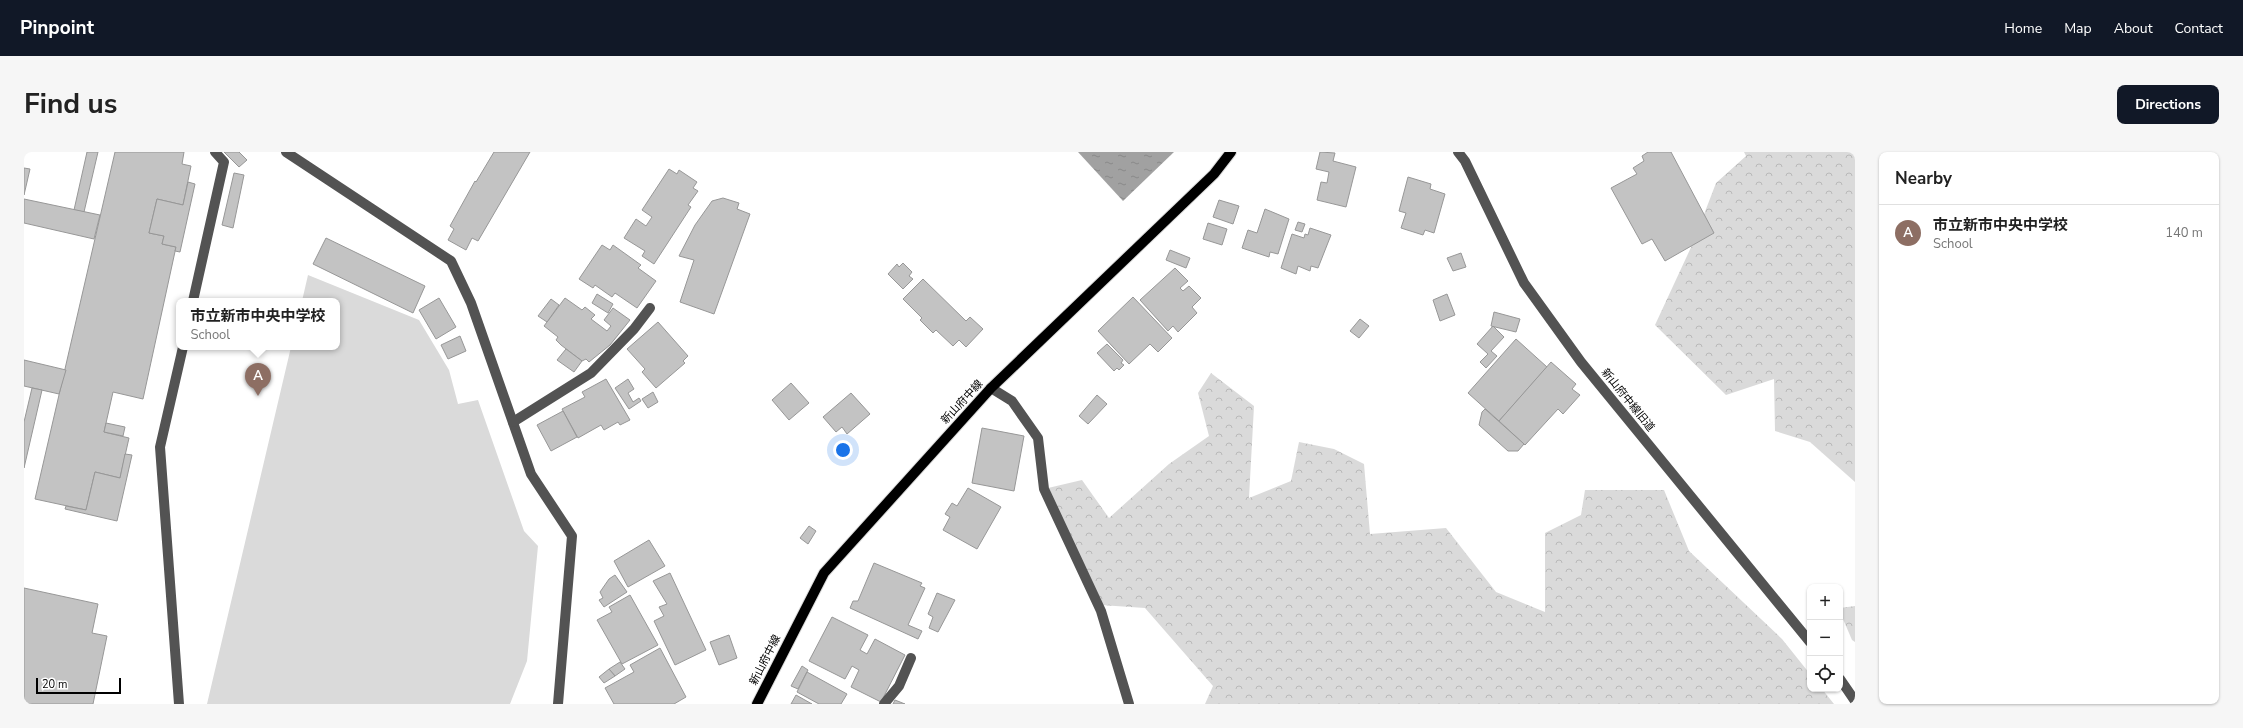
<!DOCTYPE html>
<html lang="en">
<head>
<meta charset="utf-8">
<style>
	body { margin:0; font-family:"Nunito Sans","Noto Sans JP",sans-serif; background:#f6f6f6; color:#222 }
	.controls { position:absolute; right:12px; bottom:12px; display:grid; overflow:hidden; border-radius:8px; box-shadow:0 1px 3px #0004 }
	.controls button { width:36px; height:36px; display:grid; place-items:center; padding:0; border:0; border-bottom:1px solid #e0e0e0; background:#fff; color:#222; font:20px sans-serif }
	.scale { position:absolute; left:12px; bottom:10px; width:85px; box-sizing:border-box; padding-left:4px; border:2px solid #000; border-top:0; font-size:11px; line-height:14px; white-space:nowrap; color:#000; -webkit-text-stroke:3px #fff; paint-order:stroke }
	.you { position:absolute; left:819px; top:298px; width:14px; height:14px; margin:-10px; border:3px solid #fff; border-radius:50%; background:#1a73e8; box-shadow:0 0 0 6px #1a73e833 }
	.badge { display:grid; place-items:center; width:26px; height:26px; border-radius:50%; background:#111827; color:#fff; font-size:13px; font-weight:700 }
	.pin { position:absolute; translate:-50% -33px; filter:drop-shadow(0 1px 2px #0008) }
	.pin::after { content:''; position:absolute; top:21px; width:14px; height:12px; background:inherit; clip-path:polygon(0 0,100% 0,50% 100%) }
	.popup { position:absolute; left:152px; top:146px; width:164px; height:52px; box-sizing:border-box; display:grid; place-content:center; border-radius:8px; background:#fff; filter:drop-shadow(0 1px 3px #0005); font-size:13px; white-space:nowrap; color:#767676 }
	.popup b { font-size:15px; color:#222 }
	.popup::after { content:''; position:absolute; left:50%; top:100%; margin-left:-8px; border:8px solid transparent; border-top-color:#fff }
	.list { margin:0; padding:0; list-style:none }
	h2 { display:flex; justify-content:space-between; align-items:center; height:52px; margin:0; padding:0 16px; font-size:17px }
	h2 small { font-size:13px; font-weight:400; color:#767676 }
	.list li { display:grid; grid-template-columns:26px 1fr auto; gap:12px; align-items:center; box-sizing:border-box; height:56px; padding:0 16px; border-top:1px solid #e0e0e0 }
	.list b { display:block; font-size:15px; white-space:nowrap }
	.list p { margin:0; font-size:13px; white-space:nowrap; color:#767676 }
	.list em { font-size:13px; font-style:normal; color:#767676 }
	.icon { flex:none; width:22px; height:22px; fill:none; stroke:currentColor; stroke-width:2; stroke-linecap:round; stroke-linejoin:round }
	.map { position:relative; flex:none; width:1831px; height:552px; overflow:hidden; border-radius:8px }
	header { display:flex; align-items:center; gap:24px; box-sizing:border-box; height:56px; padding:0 20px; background:#111827; color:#fff }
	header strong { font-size:19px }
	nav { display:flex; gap:22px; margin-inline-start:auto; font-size:14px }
	.intro { display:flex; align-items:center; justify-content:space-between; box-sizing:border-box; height:96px; padding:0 24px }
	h1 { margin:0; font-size:28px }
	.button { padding:10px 18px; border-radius:8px; background:#111827; color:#fff; font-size:14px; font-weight:700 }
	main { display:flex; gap:24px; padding:0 24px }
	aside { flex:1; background:#fff; border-radius:8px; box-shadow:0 1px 3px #0004 }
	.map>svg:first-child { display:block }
	.grass { fill:#dadada }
	.forest { fill:url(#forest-crowns) }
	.water { fill:url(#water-ripples) }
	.building { fill:#c3c3c3; stroke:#979797 }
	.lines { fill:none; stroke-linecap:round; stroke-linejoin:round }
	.major-casing { stroke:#dbdbdb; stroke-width:12 }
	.minor { stroke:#535353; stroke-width:10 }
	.major { stroke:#000; stroke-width:10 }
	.labels { text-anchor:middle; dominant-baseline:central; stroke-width:3; stroke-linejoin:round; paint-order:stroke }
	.street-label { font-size:11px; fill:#000; stroke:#fff }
</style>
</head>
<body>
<header>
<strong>Pinpoint</strong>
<nav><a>Home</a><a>Map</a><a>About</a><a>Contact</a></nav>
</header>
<div class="intro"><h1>Find us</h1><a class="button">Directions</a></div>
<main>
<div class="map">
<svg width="1831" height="552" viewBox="0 0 1831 552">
	<defs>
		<pattern id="forest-crowns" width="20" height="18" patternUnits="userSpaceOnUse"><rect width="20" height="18" fill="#dadada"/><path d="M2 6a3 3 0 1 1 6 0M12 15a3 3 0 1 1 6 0" fill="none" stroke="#b9b9b9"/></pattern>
		<pattern id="water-ripples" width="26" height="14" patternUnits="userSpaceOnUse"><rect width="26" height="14" fill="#a1a1a1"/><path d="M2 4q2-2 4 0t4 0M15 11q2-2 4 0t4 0" fill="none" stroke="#898989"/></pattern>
	</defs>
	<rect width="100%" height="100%" fill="#fff"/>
	<polygon class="grass" points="284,123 395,168 425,218 434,252 454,248 500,379 514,394 503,509 486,552 183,552 267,195 313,195 313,149 278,149"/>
	<g class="forest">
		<polygon points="1720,0 1831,0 1831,330 1786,290 1751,279 1750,227 1702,243 1631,173 1669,91 1692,31 1722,4"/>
		<polygon points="1187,221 1230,254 1225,346 1267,329 1275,290 1310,297 1340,312 1346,382 1422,376 1472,440 1521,460 1521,381 1557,363 1561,338 1640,338 1665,399 1758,487 1786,522 1786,537 1798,537 1810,552 1181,552 1189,534 1121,456 1077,453 1024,336 1058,328 1085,366 1145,312 1185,284 1174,241"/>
		<polygon points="1831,454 1831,490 1828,488 1816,460 1816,456"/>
	</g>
	<polygon class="water" points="1054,0 1150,0 1099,49"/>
	<g class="building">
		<polygon points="63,0 74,0 60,60 50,58"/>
		<polygon points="91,0 160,0 158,12 167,14 159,53 133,47 125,81 140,84 138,92 152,95 119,247 89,240 80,280 105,286 96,326 71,320 62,358 11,347"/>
		<polygon points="200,0 215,0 223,8 215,15"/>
		<polygon points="470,0 506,0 454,89 448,86 442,98 424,88 430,77 426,74 451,29 452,30"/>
		<polygon points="1296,0 1311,1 1309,9 1332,15 1322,55 1293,48 1297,30 1303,31 1305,20 1292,17"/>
		<polygon points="1624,0 1647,0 1690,81 1641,109 1628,87 1618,92 1587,36 1613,22 1609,16 1620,9 1618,4"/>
		<polygon points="0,16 6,17 0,43"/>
		<polygon points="645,17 653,22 655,18 673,30 669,36 674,39 664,53 667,55 630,112 618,104 621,99 600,86 612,67 622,74 628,65 618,58"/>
		<polygon points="210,21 220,23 209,76 198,73"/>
		<polygon points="1384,25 1407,32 1406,37 1421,42 1410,81 1401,78 1399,83 1377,76 1382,61 1375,59"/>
		<polygon points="164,30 171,32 156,100 151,99 152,95 138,92 140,84 125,81 133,47 159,53"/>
		<polygon points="699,46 715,51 713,57 726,62 690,162 656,150 670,108 655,104 671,73 688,49"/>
		<polygon points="0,47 76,63 70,87 0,71"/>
		<polygon points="1195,48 1215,54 1209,72 1189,65"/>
		<polygon points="1241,57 1265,67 1254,102 1246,100 1245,105 1218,96 1224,78 1233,81"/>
		<polygon points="1274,70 1281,72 1278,80 1271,78"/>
		<polygon points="1184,71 1203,77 1198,93 1179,87"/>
		<polygon points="1286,76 1307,83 1294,116 1287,114 1286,119 1274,114 1272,122 1257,116 1268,82 1280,86 1281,82 1284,83"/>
		<polygon points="302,86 401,134 389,161 289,112"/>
		<polygon points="578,93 586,98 589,93 617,113 614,116 632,129 613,156 591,141 588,145 571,133 569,136 555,127"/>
		<polygon points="1146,98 1166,106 1162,116 1142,108"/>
		<polygon points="1437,101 1442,115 1429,119 1423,106"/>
		<polygon points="879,111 888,120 885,124 889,127 879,137 864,122 873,112 875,115"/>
		<polygon points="1151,116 1164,129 1156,136 1159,139 1165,134 1177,146 1168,155 1173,161 1154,180 1149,174 1144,179 1116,148"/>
		<polygon points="899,127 942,169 946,165 959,177 942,195 935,188 929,194 912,178 909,181 896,168 898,166 879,147"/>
		<polygon points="573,142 589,152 584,161 568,151"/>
		<polygon points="1423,142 1431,163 1416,169 1409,148"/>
		<polygon points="1109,145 1148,186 1134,200 1126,192 1105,212 1074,179"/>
		<polygon points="415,146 432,175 412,187 395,158"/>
		<polygon points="541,146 558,158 561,155 571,163 567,167 583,179 587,174 580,168 589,156 606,168 586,193 565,210 562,207 558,209 537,193 532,188 534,185 520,174"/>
		<polygon points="527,147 535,153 523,170 514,164"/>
		<polygon points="1470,160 1496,167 1492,180 1467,174"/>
		<polygon points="1336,167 1345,174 1335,186 1326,179"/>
		<polygon points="634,170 664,204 659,209 661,211 632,236 618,220 621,217 603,197"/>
		<polygon points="1469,174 1480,185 1467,199 1473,204 1462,216 1456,210 1464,202 1453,192"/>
		<polygon points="436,184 442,199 424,207 417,193"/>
		<polygon points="1492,187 1523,215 1475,269 1444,241"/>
		<polygon points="1083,192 1099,208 1097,211 1100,213 1095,218 1093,216 1090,219 1073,201"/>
		<polygon points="542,197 558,209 550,220 533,208"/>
		<polygon points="0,208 42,218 35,242 0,234"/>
		<polygon points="1527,210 1552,232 1548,237 1556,243 1539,262 1534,257 1501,293 1475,269"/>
		<polygon points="582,227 606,268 596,273 594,270 580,278 577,273 554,286 538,257 561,245 558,240"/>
		<polygon points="604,227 610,237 604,241 609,250 615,246 617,249 605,257 591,236"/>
		<polygon points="767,231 785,251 765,268 748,248"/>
		<polygon points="8,236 18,238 0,316 0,270"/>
		<polygon points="629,240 634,250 624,256 618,247"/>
		<polygon points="827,241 846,262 823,282 818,275 812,280 799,265"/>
		<polygon points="1073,243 1083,252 1064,272 1055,264"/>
		<polygon points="1461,257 1500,292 1494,299 1484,299 1455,273 1458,260"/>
		<polygon points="539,259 553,285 527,299 513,273"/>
		<polygon points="82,271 101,275 99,284 80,280"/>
		<polygon points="958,276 1000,284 990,339 948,331"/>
		<polygon points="101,302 108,303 93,369 41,357 42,354 62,358 71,320 96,326"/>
		<polygon points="944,336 977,355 953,397 919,378 926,365 921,362 928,351 933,354"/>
		<polygon points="785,374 792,379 784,392 776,386"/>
		<polygon points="625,388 641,414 604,435 590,409"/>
		<polygon points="850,411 898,431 896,434 901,436 884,473 898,479 894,487 826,456 829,449 834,449"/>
		<polygon points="646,421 682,498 651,513 630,469 640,464 635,455 643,452 629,429"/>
		<polygon points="591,423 603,440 580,455 575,448 579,446 576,440 585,427"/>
		<polygon points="0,436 74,452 68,481 83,484 69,552 0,552"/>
		<polygon points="913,441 931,448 914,480 905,476 909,465 904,462"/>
		<polygon points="606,443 634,493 598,512 573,468 588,460 585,455"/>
		<polygon points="808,465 844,483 836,498 843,502 851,487 881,503 857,550 827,535 835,518 828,514 821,527 785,509"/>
		<polygon points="705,483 713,506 695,513 686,490"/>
		<polygon points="636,496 662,545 650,552 590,552 581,536 610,520 606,513"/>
		<polygon points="596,510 601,517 591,524 585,517"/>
		<polygon points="778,514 784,518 774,537 767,534"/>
		<polygon points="585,517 591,524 580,531 575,525"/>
		<polygon points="783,520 823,542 817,552 795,552 773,540"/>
		<polygon points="772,543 788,552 767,552"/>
		<polygon points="871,548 881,552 869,552"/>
	</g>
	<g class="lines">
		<g class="major-casing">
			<polyline id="major" points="733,552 800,421 967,236 1190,22 1207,0"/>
		</g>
		<g class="minor">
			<polyline points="262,0 427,109 447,151 507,322 548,384 534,552"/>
			<polyline points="1434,0 1441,9 1500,131 1557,210 1786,490"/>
			<polyline points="169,149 200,10 191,0"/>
			<polyline points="967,236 988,249 1014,286 1020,337 1077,459 1105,552"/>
			<polyline points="489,270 567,221 610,177 626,156"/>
			<polyline points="1816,527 1831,549"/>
			<polyline points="155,552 136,295 159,195"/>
			<polyline points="860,552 875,534 887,506"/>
		</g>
		<use href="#major" class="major"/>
	</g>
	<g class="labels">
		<g class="street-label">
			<text transform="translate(1604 248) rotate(51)">新山府中線旧道</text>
			<text transform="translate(938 250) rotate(-47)">新山府中線</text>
			<text transform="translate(741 508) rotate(-63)">新山府中線</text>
		</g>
	</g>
</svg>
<div class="controls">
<button>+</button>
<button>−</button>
<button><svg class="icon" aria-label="locate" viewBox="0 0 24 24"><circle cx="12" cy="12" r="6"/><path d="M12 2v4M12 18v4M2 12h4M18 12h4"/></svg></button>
</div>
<div class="scale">20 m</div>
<div class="you"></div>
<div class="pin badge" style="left:234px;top:244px;background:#8d6e63">A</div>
<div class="popup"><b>市立新市中央中学校</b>School</div>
</div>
<aside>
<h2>Nearby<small></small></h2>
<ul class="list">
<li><span class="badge" style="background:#8d6e63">A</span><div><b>市立新市中央中学校</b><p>School</p></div><em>140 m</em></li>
</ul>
</aside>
</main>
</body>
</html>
